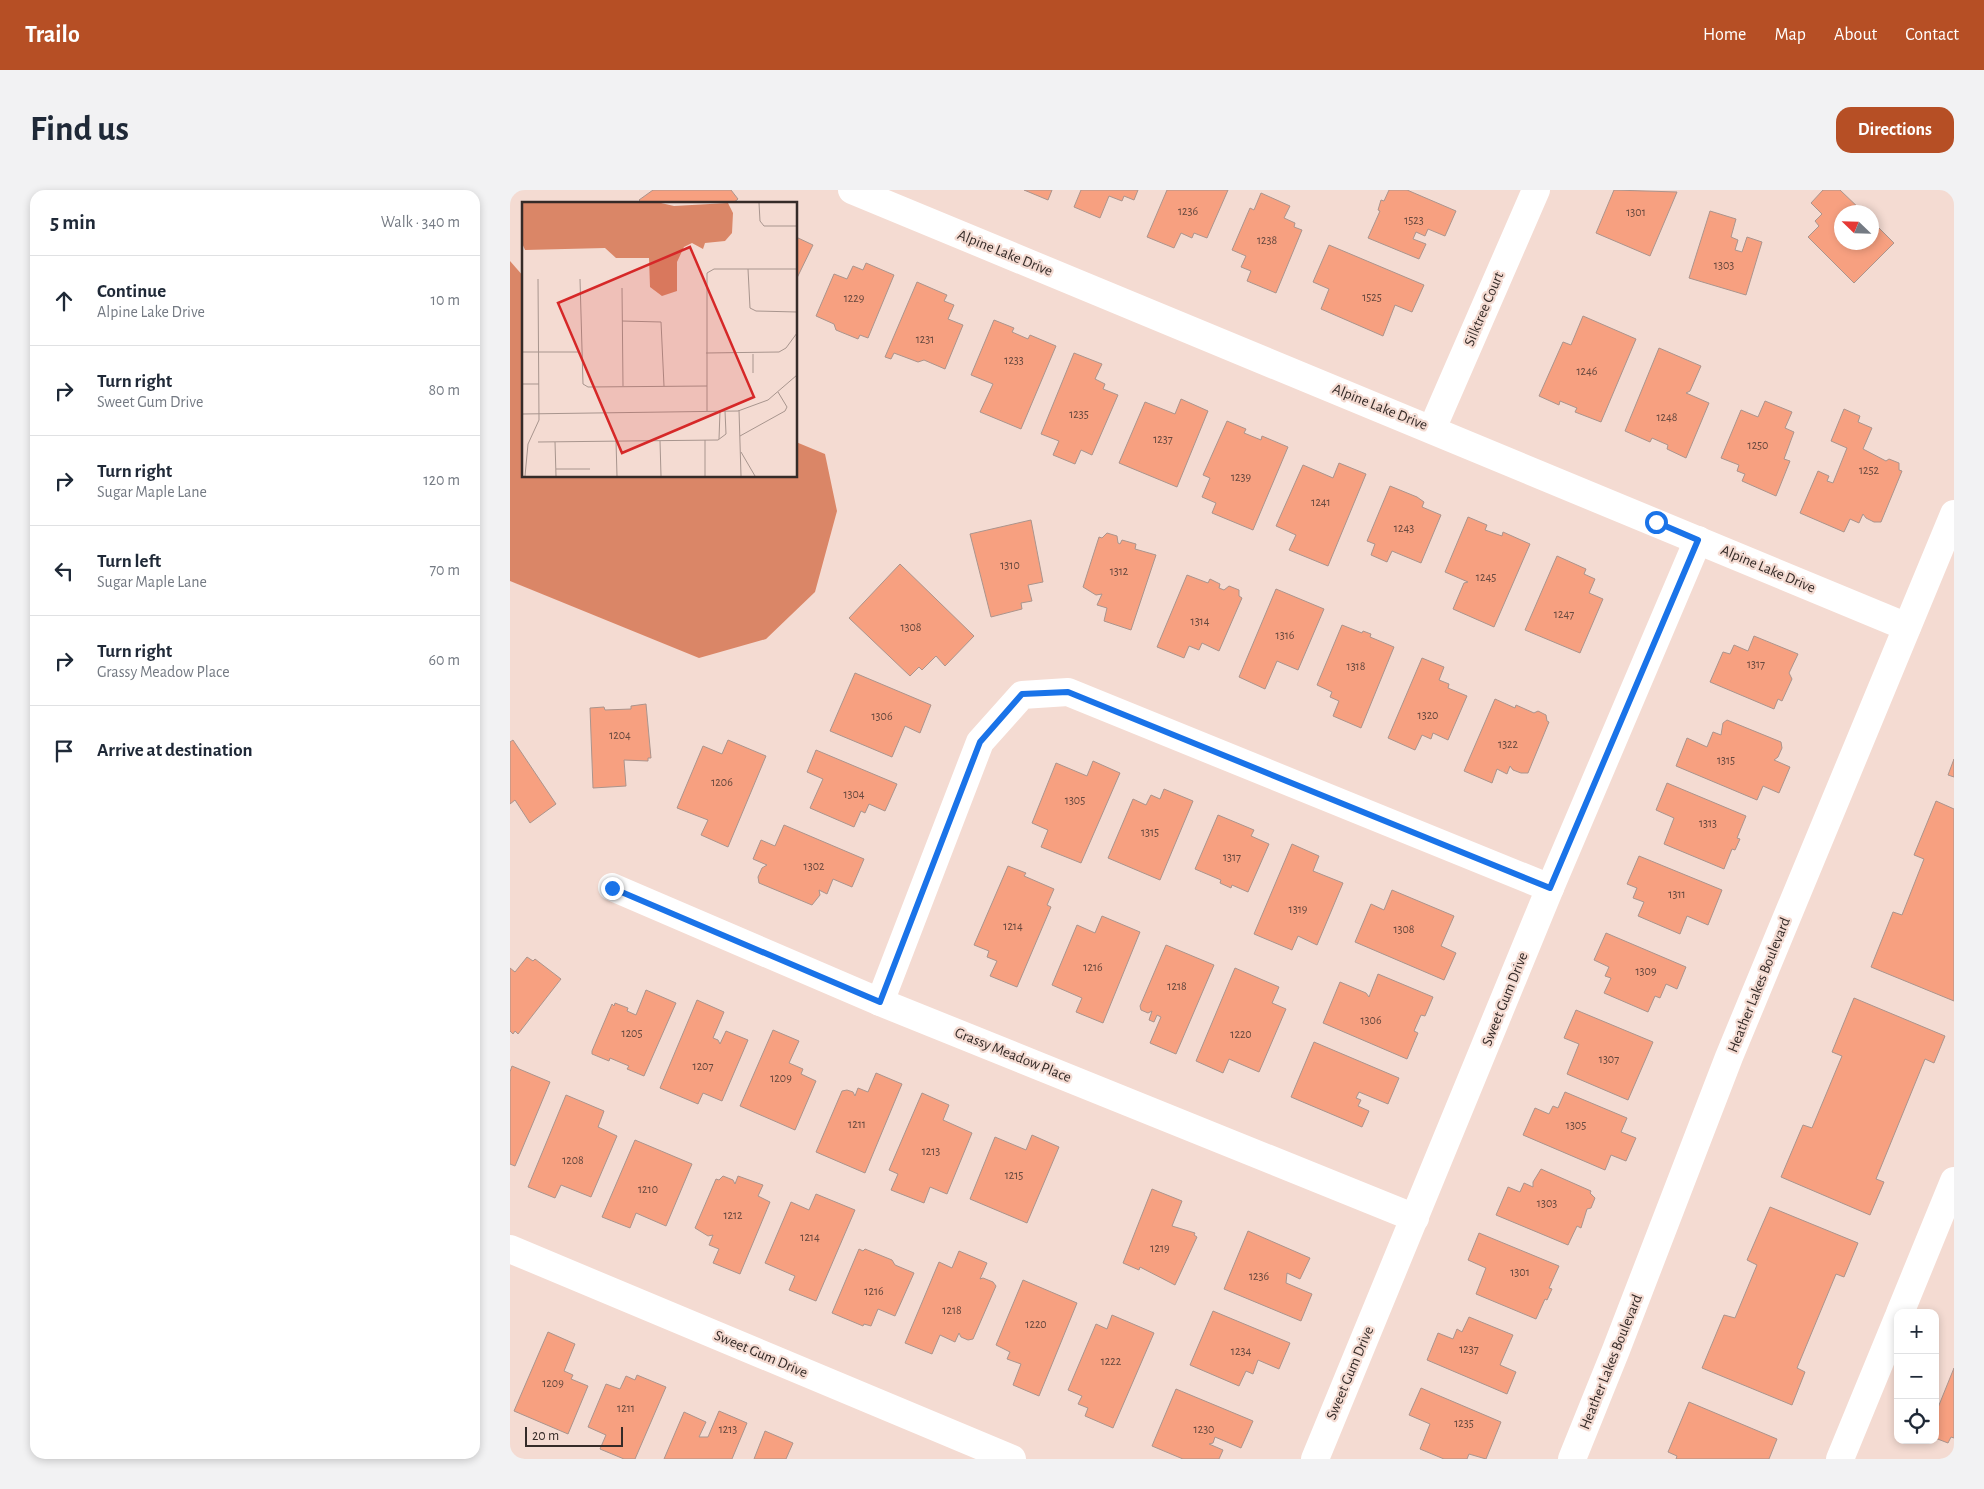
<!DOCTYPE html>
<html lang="en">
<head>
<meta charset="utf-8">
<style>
	body { margin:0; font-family:"Alegreya Sans",sans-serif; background:#f2f2f3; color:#1f2937 }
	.controls { position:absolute; right:15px; bottom:15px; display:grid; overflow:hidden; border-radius:10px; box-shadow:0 2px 8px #0003 }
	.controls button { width:45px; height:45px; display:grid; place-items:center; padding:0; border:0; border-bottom:1px solid #e0e1e3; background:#fff; color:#1f2937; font:25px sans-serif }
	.compass { position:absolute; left:1324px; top:15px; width:45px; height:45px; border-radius:50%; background:#fff; box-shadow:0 2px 8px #0003; rotate:293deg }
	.scale { position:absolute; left:15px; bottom:12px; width:98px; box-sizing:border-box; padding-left:5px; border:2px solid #352b28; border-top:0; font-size:14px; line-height:18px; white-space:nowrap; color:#352b28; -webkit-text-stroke:4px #f4dbd2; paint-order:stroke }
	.stop { position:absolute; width:15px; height:15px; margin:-11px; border:4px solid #1a73e8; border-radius:50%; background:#fff }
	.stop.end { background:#1a73e8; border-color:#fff; box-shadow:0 1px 5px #0008 }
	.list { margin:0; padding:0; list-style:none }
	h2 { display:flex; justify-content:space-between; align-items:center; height:65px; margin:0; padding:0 20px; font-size:21px }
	h2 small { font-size:16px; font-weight:400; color:#747a83 }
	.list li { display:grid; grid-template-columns:32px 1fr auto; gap:15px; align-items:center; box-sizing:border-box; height:90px; padding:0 20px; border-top:1px solid #e0e1e3 }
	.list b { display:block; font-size:19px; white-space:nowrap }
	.list p { margin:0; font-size:16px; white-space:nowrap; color:#747a83 }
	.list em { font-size:16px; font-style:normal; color:#747a83 }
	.icon { flex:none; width:28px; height:28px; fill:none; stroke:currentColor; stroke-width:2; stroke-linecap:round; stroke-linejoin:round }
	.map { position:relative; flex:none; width:1444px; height:1269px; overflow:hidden; border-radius:15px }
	header { display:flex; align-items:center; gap:30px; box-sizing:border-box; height:70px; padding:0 25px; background:#b64f25; color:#fff }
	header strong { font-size:24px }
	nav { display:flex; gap:28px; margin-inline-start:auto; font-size:18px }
	.intro { display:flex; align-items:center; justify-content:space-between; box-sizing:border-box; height:120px; padding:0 30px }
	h1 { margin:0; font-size:35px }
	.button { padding:12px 22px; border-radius:15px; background:#b64f25; color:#fff; font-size:18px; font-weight:700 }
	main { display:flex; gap:30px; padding:0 30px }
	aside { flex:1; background:#fff; border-radius:15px; box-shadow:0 2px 8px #0003 }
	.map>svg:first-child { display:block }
	.water { fill:#da8667 }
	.building { fill:#f7a080; stroke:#ab948c }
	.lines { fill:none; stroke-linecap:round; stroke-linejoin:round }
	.minor { stroke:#fff; stroke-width:28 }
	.route { stroke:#1a73e8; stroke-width:6 }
	.labels { text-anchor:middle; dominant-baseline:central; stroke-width:4.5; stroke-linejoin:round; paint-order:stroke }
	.number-label { font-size:12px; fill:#66483e }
	.street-label { font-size:15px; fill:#352b28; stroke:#f4dbd2 }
	.inset-road { fill:none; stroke:#a8958e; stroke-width:1 }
	.view { fill:#d62828; fill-opacity:0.15; stroke:#d62828; stroke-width:2.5 }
	.inset-edge { fill:none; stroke:#352b28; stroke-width:2.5 }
</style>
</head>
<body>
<header>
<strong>Trailo</strong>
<nav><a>Home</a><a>Map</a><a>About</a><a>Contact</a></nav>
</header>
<div class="intro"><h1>Find us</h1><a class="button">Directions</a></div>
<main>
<aside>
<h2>5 min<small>Walk · 340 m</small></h2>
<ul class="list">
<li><svg class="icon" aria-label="ahead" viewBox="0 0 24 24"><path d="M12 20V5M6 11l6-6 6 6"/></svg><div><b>Continue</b><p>Alpine Lake Drive</p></div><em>10 m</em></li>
<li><svg class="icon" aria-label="right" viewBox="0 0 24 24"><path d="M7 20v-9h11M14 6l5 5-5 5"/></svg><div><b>Turn right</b><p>Sweet Gum Drive</p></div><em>80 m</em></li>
<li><svg class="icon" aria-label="right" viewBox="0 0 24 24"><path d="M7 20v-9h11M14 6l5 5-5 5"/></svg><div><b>Turn right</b><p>Sugar Maple Lane</p></div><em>120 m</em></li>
<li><svg class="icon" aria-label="left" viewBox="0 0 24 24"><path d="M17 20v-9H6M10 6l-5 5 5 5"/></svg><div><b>Turn left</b><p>Sugar Maple Lane</p></div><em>70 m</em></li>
<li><svg class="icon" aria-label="right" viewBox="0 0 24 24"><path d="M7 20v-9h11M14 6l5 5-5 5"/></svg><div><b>Turn right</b><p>Grassy Meadow Place</p></div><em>60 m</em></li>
<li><svg class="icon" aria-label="arrive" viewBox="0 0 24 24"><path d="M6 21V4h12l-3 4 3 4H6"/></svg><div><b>Arrive at destination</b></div></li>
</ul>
</aside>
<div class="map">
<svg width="1444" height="1269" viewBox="0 0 1444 1269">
	<rect width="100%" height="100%" fill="#f4dbd2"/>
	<polygon class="water" points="0,71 14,87 14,286 286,286 286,252 315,264 327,321 305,402 256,449 189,468 0,391"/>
	<g class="building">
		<polygon points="143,0 221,0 228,9 222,14 130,14 131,12 129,10"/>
		<polygon points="514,0 542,0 538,10"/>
		<polygon points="571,0 628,0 624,10 614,6 612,11 599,6 590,28 564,17"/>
		<polygon points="657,0 718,0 697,48 684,43 682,48 671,43 664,58 637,47"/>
		<polygon points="879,0 897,0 946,21 935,46 918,39 915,46 906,42 903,49 916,54 909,69 858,48 870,21 868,20 871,10 874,11"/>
		<polygon points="1104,0 1167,2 1140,66 1086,43"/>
		<polygon points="1313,0 1330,0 1353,22 1332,22 1332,52 1362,52 1362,31 1384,53 1344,93 1298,47 1309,36 1305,31 1312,24 1301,13"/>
		<polygon points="751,3 780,16 774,28 785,33 784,37 792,40 766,103 737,91 741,81 731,77 736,66 722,60 740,18 744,20"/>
		<polygon points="1200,21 1226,29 1221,47 1228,50 1225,60 1232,62 1237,47 1252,52 1236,105 1179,88"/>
		<polygon points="286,47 303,55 286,90"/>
		<polygon points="819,55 914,95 902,122 885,115 873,146 811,119 819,99 803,92"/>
		<polygon points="356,73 384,85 358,148 350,145 348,149 326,140 324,134 306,126 324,84 337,89 343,76 353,80"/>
		<polygon points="407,92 437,105 434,111 444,115 438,129 453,135 435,179 414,170 408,172 384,163 381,169 375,167"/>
		<polygon points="1073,126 1126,149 1091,232 1065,222 1067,218 1050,211 1049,215 1029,206 1053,152 1061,155"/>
		<polygon points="484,130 504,138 502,142 518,149 520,145 546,156 511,239 470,222 483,194 461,185"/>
		<polygon points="1149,158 1191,176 1180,201 1176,203 1199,213 1176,268 1157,259 1158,255 1142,248 1140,252 1115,241"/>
		<polygon points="564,163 592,174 585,189 595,194 593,199 608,205 582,265 571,260 565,274 543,265 549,251 531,244"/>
		<polygon points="671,209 698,221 667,297 609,273 635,212 665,224"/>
		<polygon points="1255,211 1282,222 1275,238 1284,242 1274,269 1280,271 1266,306 1232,291 1235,284 1227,281 1229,275 1211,268 1231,220 1248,227"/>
		<polygon points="1334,219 1350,226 1348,232 1362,238 1353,259 1376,271 1379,269 1389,273 1389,280 1392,281 1371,332 1364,332 1356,328 1353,324 1349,333 1340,329 1334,342 1290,323 1308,281 1319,286 1317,291 1323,293 1337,258 1321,251"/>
		<polygon points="717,231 736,239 734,243 751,250 752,246 778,257 743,340 702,323 706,313 692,307 700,288 693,285"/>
		<polygon points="829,273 856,284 818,376 779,360 786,345 766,336 793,275 823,288"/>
		<polygon points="880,296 907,307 914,312 912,317 931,325 911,373 882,361 877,372 861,365 865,354 857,351"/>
		<polygon points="958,327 977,335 975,340 992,346 993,342 1020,354 984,437 943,419 954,393 958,392 935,382"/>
		<polygon points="521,330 533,392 518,395 522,411 511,413 512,419 481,427 460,344"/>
		<polygon points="597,343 607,346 608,353 610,354 612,350 626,354 625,359 646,365 621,440 594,431 597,418 587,415 592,404 586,405 573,397 589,347 592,348"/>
		<polygon points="1047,366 1076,379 1074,384 1085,389 1079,403 1093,409 1070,463 1015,440"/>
		<polygon points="390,374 464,446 435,476 426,466 412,480 409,477 400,486 339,428"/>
		<polygon points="677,385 698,393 700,389 710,394 709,398 714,400 719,396 729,400 729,406 732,408 709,461 692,453 689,460 679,456 674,468 647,457"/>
		<polygon points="766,399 814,419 788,480 767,471 755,499 729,487"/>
		<polygon points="832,435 852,443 853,441 861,444 860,447 884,457 851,538 823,526 829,511 820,507 822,502 807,495"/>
		<polygon points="1244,446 1288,464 1279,483 1282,489 1272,511 1268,509 1264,519 1200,492 1213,462 1220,464 1224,455 1238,461"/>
		<polygon points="912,468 934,477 929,490 939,494 938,498 957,506 938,550 923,543 921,549 912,545 905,560 878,548"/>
		<polygon points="345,483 421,515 410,543 395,536 382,567 320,541"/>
		<polygon points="985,509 1005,518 1006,515 1024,523 1028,521 1036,525 1037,531 1039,532 1018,583 1011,583 1003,580 1000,576 997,584 987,579 982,593 954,581"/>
		<polygon points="136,514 141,568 138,568 138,571 114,570 116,596 83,598 80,518 94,517 95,520 121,519 121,516"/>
		<polygon points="1217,530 1271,552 1272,558 1268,567 1264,570 1280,577 1269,603 1253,596 1247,610 1166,576 1177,548 1197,557 1203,542 1211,545 1213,533"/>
		<polygon points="3,550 46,614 20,633 5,610 0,614 0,552"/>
		<polygon points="218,550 256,566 218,657 191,645 198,630 167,618 193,556 212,564"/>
		<polygon points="306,560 387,594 375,621 359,614 355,623 351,621 344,637 300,618 313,589 297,582"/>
		<polygon points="1444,569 1444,587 1438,585"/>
		<polygon points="583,571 610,583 571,673 531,657 538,640 522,633 546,573 577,586"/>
		<polygon points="1157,593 1236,626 1227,648 1230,649 1225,660 1222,659 1214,679 1154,654 1164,628 1146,620"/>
		<polygon points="654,599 683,611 650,690 598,668 623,609 636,615 641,605 650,609"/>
		<polygon points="1426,611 1444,619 1444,811 1361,777 1383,722 1392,725 1414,669 1404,665"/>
		<polygon points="708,625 744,640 741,646 759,654 738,702 722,695 721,698 710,693 711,690 685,679"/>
		<polygon points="274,635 354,669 342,697 323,689 317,704 309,700 310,705 302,715 249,693 248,687 252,678 257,675 243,669 251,650 265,656"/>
		<polygon points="782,654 809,666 803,681 833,693 807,755 788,746 782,760 744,744"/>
		<polygon points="1129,666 1212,700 1198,735 1177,726 1170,744 1128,726 1134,712 1123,708 1127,698 1117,694"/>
		<polygon points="498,676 516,683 514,686 544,699 537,715 541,717 507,797 480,786 487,771 477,767 479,761 464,755"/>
		<polygon points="882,700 944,726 931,756 946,763 934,790 845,752 861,714 874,720"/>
		<polygon points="592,726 630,742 593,833 566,822 572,808 542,795 567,735 585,743"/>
		<polygon points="1096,743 1176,777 1167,799 1156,794 1150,808 1145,806 1138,822 1094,803 1101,788 1095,786 1099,777 1084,770"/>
		<polygon points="656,755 704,775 666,864 640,853 651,827 647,825 644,832 639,830 642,821 638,823 631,820 630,816"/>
		<polygon points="17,767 23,771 25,769 51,789 8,844 5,841 3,844 0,841 0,778 5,782"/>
		<polygon points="725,778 769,797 762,813 776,819 749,882 719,869 713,883 686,871"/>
		<polygon points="868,784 923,807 915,826 911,825 904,841 908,843 897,869 813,833 830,792 856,803 859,807"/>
		<polygon points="136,800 166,813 134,886 117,879 119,876 100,868 99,871 82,864 82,861 102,814 104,816 105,813 118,818 117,821 126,825"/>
		<polygon points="1344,808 1435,846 1424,873 1415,869 1366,989 1374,992 1360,1025 1271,987 1293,935 1302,938 1332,866 1322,862"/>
		<polygon points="187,810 214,822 203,848 208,850 210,854 216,841 238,850 212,911 193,903 188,914 150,898"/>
		<polygon points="1066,820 1143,852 1118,910 1057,884 1069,854 1054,848"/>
		<polygon points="263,840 289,851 279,873 293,879 291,884 306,891 285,940 230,916"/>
		<polygon points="804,852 889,888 878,914 849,902 846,908 851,910 848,916 859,921 852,937 781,907"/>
		<polygon points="2,876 40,892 5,976 0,974 0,882"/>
		<polygon points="366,883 392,894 355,983 306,962 332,901 337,900 343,902 345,906 348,898 358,902"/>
		<polygon points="1055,902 1117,928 1111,942 1126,948 1116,971 1101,965 1095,980 1013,945 1025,918 1039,924 1043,916 1048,918"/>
		<polygon points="412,903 439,915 433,930 462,943 437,1004 420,997 414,1013 381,1000 388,984 379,980"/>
		<polygon points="56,905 94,921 88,937 107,946 81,1007 51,995 45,1008 18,997"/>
		<polygon points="522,945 549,957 517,1033 460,1009 485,947 516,960"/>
		<polygon points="125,950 182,974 156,1036 126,1023 120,1038 92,1027"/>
		<polygon points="1031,979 1081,1001 1080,1003 1085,1008 1081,1018 1077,1019 1071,1038 1067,1036 1058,1055 986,1025 998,997 1010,1002 1014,993 1023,997 1023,992"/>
		<polygon points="213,986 223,990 225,994 228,986 253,995 248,1006 260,1012 230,1084 203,1073 209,1059 199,1055 203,1045 198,1046 185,1038 206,989 209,990"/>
		<polygon points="642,999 672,1011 662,1036 685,1043 684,1045 687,1047 665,1095 630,1077 629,1080 613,1073"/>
		<polygon points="306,1004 345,1020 306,1111 279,1100 285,1086 255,1073 281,1012 299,1020"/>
		<polygon points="1260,1017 1348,1053 1334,1087 1326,1084 1287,1178 1295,1182 1282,1215 1192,1178 1214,1125 1225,1128 1247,1075 1237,1070"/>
		<polygon points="738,1041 800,1068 790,1089 777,1083 776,1093 802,1104 791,1131 714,1099"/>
		<polygon points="969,1043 1049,1076 1039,1098 1042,1099 1037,1110 1035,1109 1026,1129 966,1104 976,1078 958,1070"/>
		<polygon points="349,1059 353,1061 355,1059 382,1070 385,1075 404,1083 385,1126 368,1119 361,1136 354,1134 353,1136 322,1123"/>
		<polygon points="449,1061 477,1073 470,1089 473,1088 483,1092 486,1096 463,1149 458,1150 451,1147 449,1143 445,1152 430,1145 422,1164 395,1153 429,1072 442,1078"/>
		<polygon points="513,1090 567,1113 529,1206 503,1195 511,1174 497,1169 500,1162 486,1155"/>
		<polygon points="703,1121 780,1153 769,1179 748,1170 743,1184 736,1181 729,1196 680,1175"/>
		<polygon points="602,1125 644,1143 603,1238 575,1226 578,1218 568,1214 572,1206 558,1200 586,1134 597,1139"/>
		<polygon points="959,1127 1003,1145 990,1175 1006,1182 997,1204 917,1170 928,1143 943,1149 947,1139 952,1142"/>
		<polygon points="38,1142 65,1154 54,1181 63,1185 61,1189 78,1196 58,1244 4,1221"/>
		<polygon points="1444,1178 1444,1248 1441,1247 1438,1253 1425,1248 1425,1225"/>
		<polygon points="127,1185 156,1197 125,1269 114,1269 90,1259 96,1245 78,1237 96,1194 110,1199 116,1186 125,1190"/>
		<polygon points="911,1198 991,1232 976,1269 959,1264 957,1269 934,1269 910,1259 920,1234 899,1225"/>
		<polygon points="666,1199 743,1231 731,1258 705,1247 703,1253 699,1254 713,1260 709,1269 673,1269 642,1256"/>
		<polygon points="1179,1212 1267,1249 1259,1269 1166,1269 1167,1266 1158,1262"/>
		<polygon points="209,1221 237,1233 222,1269 154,1269 174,1222 196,1232 189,1247 198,1247"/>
		<polygon points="255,1241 283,1253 276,1269 244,1269"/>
	</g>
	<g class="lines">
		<g class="minor">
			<polyline points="342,0 1397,437"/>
			<polyline points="922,239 1026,0"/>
			<polyline points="102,697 370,812 905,1028"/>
			<polyline points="370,812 470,552 512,505 558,502 1040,698"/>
			<polyline points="0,1059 502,1269"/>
			<polyline points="1390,1123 1444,991"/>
			<polyline points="805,1269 1040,698 1188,350"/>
			<polyline points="1062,1269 1106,1160 1219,867 1444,324"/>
			<polyline points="1330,1269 1388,1128"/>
		</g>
	</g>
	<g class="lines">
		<polyline class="route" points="102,698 370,812 470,552 512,504 558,502 1040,698 1188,350 1146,332"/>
	</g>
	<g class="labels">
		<g class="number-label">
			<text x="678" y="21">1236</text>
			<text x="1126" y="22">1301</text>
			<text x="904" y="30">1523</text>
			<text x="757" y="50">1238</text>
			<text x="1214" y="75">1303</text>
			<text x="862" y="107">1525</text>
			<text x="344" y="108">1229</text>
			<text x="415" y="149">1231</text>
			<text x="504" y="170">1233</text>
			<text x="1077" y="181">1246</text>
			<text x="569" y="224">1235</text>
			<text x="1157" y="227">1248</text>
			<text x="653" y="249">1237</text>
			<text x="1248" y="255">1250</text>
			<text x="1359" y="280">1252</text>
			<text x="731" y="287">1239</text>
			<text x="811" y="312">1241</text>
			<text x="894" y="338">1243</text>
			<text x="500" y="375">1310</text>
			<text x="609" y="381">1312</text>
			<text x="976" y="387">1245</text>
			<text x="1054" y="424">1247</text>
			<text x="690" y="431">1314</text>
			<text x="401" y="437">1308</text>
			<text x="775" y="445">1316</text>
			<text x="1246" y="474">1317</text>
			<text x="846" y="476">1318</text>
			<text x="918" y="525">1320</text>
			<text x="372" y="526">1306</text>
			<text x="110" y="545">1204</text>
			<text x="998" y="554">1322</text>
			<text x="1216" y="570">1315</text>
			<text x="212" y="592">1206</text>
			<text x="344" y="604">1304</text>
			<text x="565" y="610">1305</text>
			<text x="1198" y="633">1313</text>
			<text x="640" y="642">1315</text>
			<text x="722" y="667">1317</text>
			<text x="304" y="676">1302</text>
			<text x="1167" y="704">1311</text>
			<text x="788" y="719">1319</text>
			<text x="503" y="736">1214</text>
			<text x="894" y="739">1308</text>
			<text x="583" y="777">1216</text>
			<text x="1136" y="781">1309</text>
			<text x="667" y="796">1218</text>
			<text x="861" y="830">1306</text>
			<text x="122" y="843">1205</text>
			<text x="731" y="844">1220</text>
			<text x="1099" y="869">1307</text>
			<text x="193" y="876">1207</text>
			<text x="271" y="888">1209</text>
			<text x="347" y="934">1211</text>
			<text x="1066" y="935">1305</text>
			<text x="421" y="961">1213</text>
			<text x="63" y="970">1208</text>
			<text x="504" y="985">1215</text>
			<text x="138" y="999">1210</text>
			<text x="1037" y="1013">1303</text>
			<text x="223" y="1025">1212</text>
			<text x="300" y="1047">1214</text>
			<text x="650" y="1058">1219</text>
			<text x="1010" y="1082">1301</text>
			<text x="749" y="1086">1236</text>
			<text x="364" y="1101">1216</text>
			<text x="442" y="1120">1218</text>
			<text x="526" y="1134">1220</text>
			<text x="959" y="1159">1237</text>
			<text x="731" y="1161">1234</text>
			<text x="601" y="1171">1222</text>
			<text x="43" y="1193">1209</text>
			<text x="116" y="1218">1211</text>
			<text x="954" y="1233">1235</text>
			<text x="218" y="1239">1213</text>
			<text x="694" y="1239">1230</text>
		</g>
		<g class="street-label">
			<text transform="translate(495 63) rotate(22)">Alpine Lake Drive</text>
			<text transform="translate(974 119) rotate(-67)">Silktree Court</text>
			<text transform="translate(870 217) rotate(22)">Alpine Lake Drive</text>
			<text transform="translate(1258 379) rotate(23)">Alpine Lake Drive</text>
			<text transform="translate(1249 795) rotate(-68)">Heather Lakes Boulevard</text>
			<text transform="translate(995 809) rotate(-68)">Sweet Gum Drive</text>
			<text transform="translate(503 865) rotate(22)">Grassy Meadow Place</text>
			<text transform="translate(251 1164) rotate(23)">Sweet Gum Drive</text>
			<text transform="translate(1101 1172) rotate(-68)">Heather Lakes Boulevard</text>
			<text transform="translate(840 1183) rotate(-67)">Sweet Gum Drive</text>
		</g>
	</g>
	<g transform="translate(12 12)">
		<rect width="275" height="275" fill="#f4dbd2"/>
		<path d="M0,1H139L152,4L206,1L211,11L210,31L203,39L183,41L181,47L170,41L162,45L155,60V89L140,94L128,85L127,56H94L83,46L3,48L0,41Z" fill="#da8667"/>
		<path class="inset-road" d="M237,1L238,19L242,24H275M226,67L228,106L234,109L275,110M58,77L61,182L66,185L185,184M100,86L101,184M100,119L139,120L142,184M0,150H58M184,151L257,150L264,146L275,131M231,171V152M0,182H17M217,208L219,274M185,209V71L192,67H275M0,212L216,209L246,198L275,173M218,234L263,209L265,205L256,190M197,237L198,209M183,238V274M94,239L95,274M138,239L139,274M16,240L196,238L204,232L203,209M33,240L34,274M219,250L233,274M34,267H68M3,274L6,242L17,218L16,77"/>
		<path class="view" d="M168,45L232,195L100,251L36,101Z"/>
		<rect width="275" height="275" class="inset-edge"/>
	</g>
</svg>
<div class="controls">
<button>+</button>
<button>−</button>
<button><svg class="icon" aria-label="locate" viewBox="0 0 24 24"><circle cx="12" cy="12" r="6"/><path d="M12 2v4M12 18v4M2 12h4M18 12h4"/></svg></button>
</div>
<svg class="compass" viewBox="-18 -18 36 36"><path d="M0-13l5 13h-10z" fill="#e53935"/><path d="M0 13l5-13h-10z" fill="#747a83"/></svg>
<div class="scale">20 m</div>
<div class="stop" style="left:1146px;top:332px"></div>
<div class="stop end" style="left:102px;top:698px"></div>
</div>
</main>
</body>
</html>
